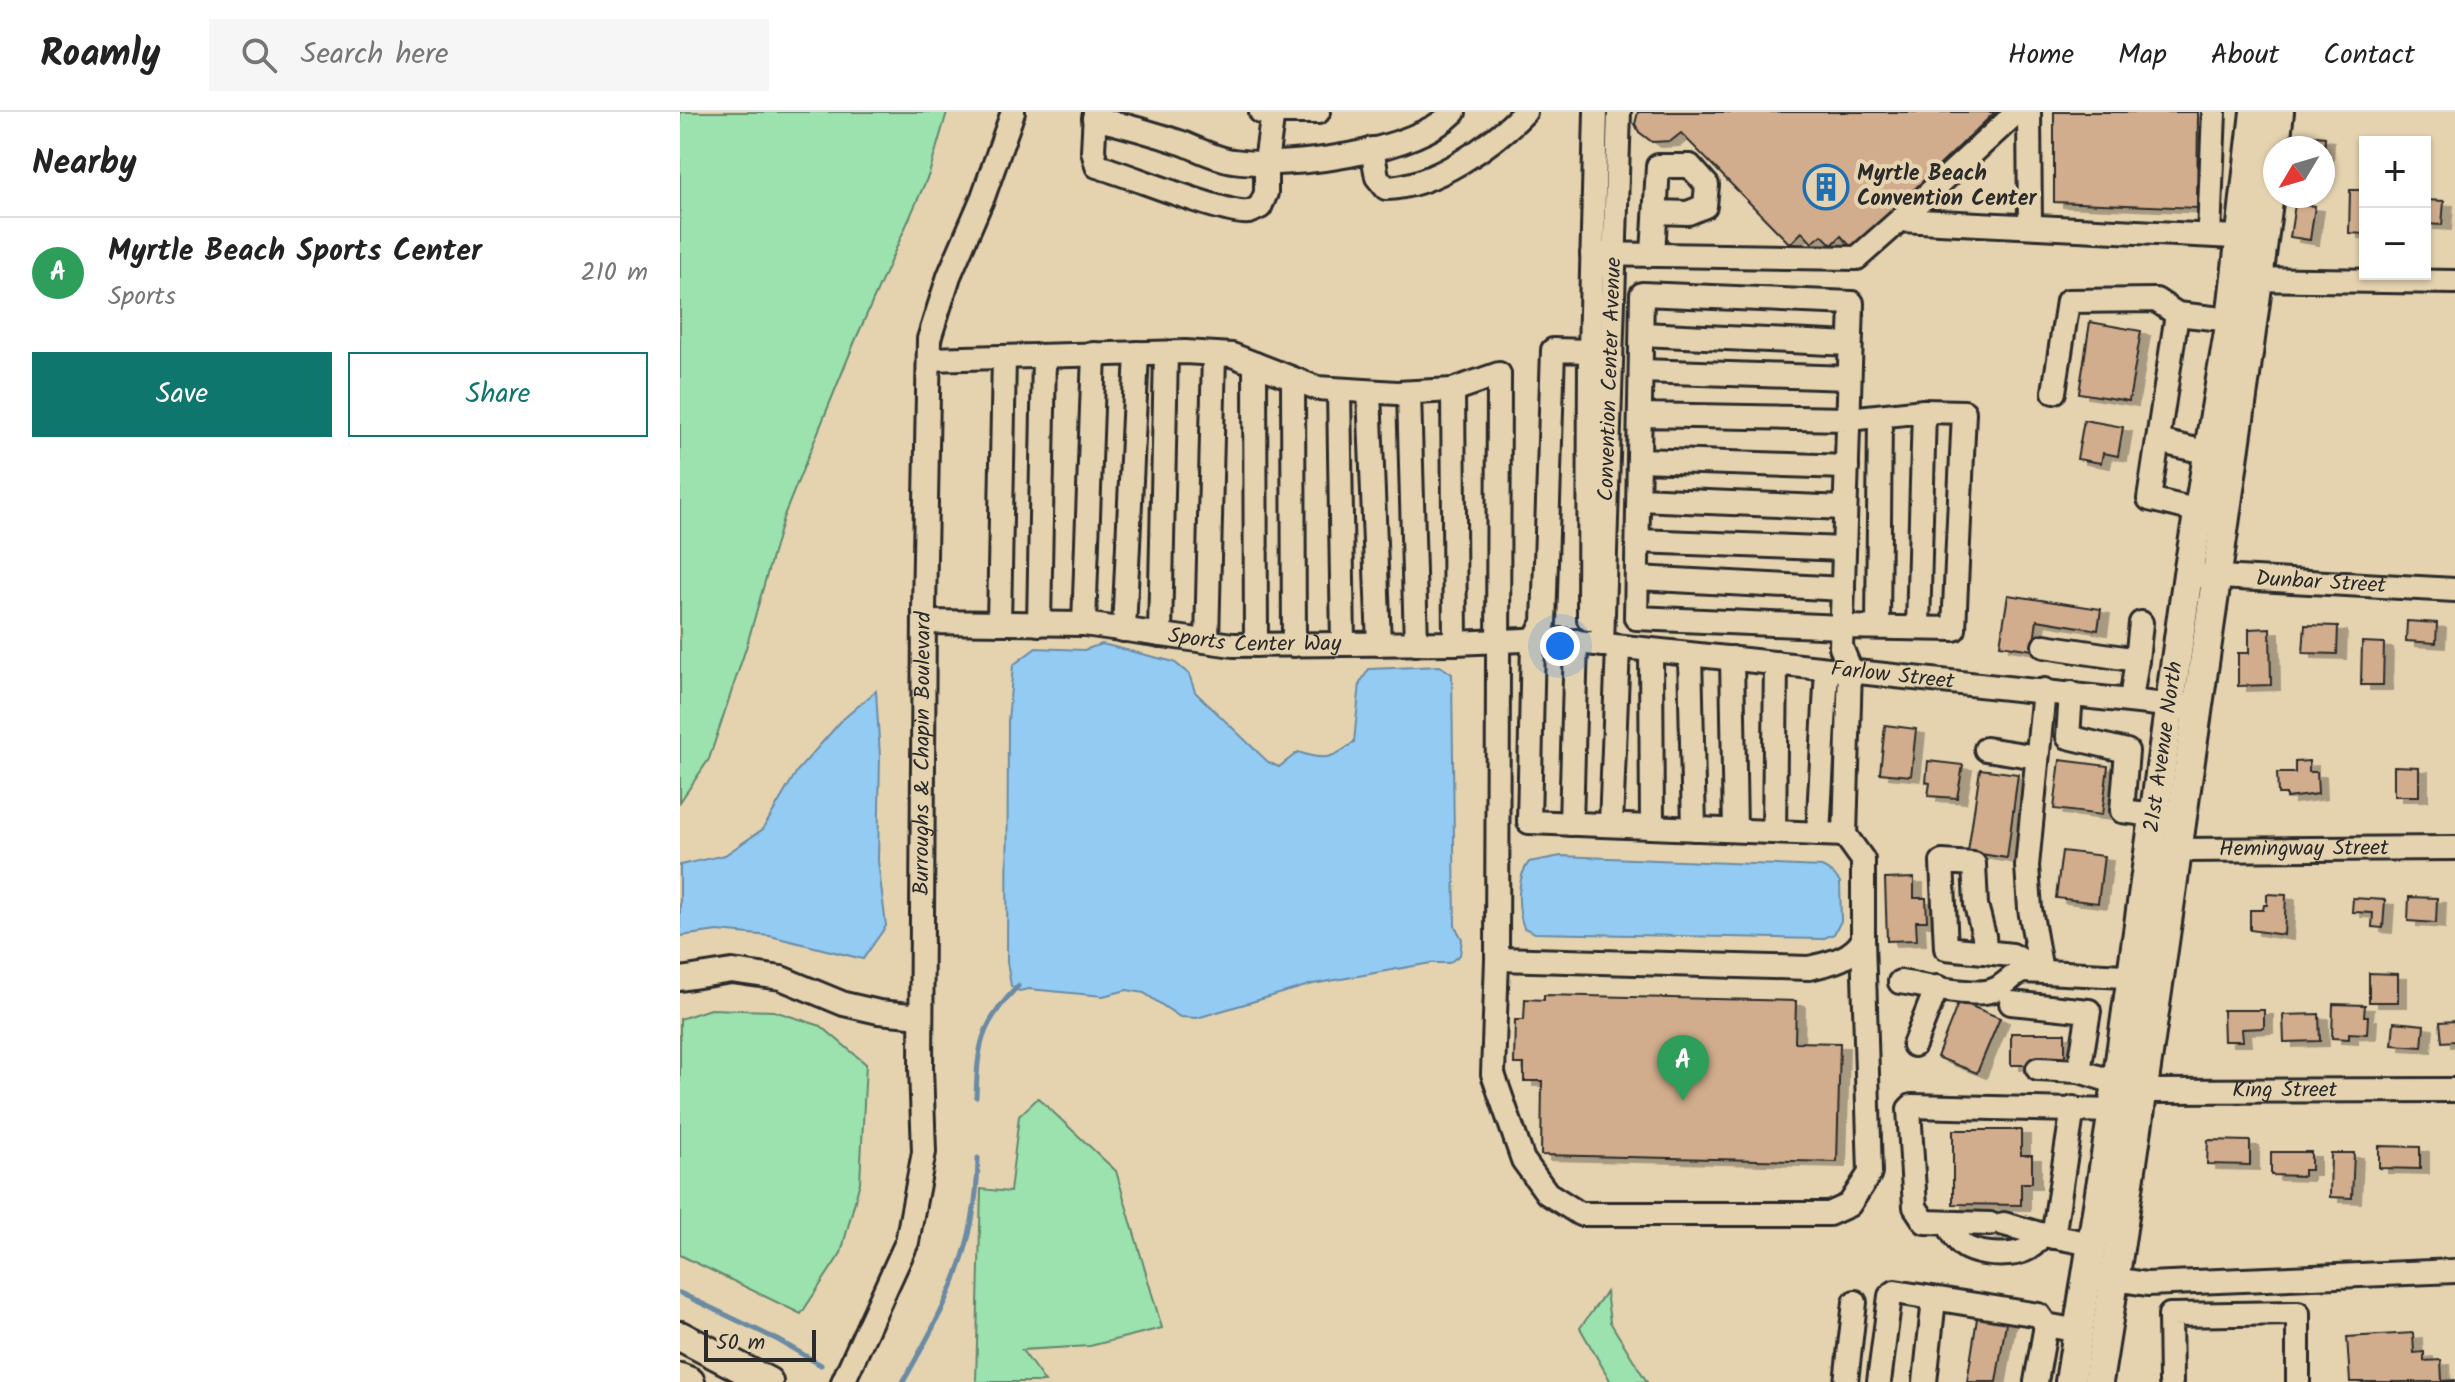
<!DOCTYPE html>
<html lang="en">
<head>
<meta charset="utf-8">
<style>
	body { margin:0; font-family:Kalam,sans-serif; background:#f6f6f6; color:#222 }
	.controls { position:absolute; right:24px; top:24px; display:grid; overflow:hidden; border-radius:0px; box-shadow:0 2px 6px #0004 }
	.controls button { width:72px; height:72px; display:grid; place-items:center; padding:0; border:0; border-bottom:2px solid #e0e0e0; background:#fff; color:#222; font:40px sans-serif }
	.compass { position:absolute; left:1583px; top:24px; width:72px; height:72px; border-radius:50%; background:#fff; box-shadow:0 2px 6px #0004; rotate:232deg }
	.scale { position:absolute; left:24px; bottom:20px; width:112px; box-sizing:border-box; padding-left:8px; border:4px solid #2b2b2b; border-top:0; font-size:22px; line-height:28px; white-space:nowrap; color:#2b2b2b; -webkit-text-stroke:6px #e5d3b0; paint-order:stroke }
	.you { position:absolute; left:880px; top:534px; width:28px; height:28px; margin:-20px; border:6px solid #fff; border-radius:50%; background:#1a73e8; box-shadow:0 0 0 12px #1a73e833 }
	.badge { display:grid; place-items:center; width:52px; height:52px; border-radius:50%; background:#0f766e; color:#fff; font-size:26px; font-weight:700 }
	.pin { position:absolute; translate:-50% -66px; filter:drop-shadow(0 2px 4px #0008) }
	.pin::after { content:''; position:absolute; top:42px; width:28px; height:24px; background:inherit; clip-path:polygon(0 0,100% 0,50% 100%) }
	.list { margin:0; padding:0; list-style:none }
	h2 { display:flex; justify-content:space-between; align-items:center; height:104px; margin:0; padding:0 32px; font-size:34px }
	h2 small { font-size:26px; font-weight:400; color:#767676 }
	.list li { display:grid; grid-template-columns:52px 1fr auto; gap:24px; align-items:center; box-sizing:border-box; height:112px; padding:0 32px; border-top:2px solid #e0e0e0 }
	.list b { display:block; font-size:30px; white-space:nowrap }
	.list p { margin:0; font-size:26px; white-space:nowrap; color:#767676 }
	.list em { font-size:26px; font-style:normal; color:#767676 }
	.actions { display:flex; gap:16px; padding:24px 32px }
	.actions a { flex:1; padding:18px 0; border:2px solid #0f766e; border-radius:0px; text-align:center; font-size:28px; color:#0f766e }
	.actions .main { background:#0f766e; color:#fff }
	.icon { flex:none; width:44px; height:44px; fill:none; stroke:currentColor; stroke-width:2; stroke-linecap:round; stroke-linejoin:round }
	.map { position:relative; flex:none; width:1775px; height:1270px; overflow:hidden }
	header { display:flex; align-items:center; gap:48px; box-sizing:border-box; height:112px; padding:0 40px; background:#fff; border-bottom:2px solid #e0e0e0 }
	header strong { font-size:38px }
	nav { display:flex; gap:44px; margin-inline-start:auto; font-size:28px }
	.search { width:560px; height:72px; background:#f6f6f6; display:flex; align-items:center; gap:20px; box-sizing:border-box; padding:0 28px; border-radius:0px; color:#767676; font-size:30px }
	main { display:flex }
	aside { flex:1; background:#fff }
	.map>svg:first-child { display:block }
	.green { fill:#9be2af; stroke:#63866d; stroke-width:2 }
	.water { fill:#94cbf3; stroke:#6a8ba3; stroke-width:2 }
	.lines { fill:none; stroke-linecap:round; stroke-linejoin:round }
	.stream { stroke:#6a8ba3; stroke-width:5 }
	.building { fill:#d1ad8d; stroke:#2b2b2b; stroke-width:2; filter:url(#shadow) }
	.minor-tunnel { stroke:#c0b195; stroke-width:22; stroke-dasharray:22 11; stroke-linecap:butt }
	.minor-casing { stroke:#2b2b2b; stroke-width:28 }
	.major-casing { stroke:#2b2b2b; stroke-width:34 }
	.minor { stroke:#e5d3b0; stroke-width:22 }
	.major { stroke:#e5d3b0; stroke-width:28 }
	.labels { text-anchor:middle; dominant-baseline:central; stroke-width:8; stroke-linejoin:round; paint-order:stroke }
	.poi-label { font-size:22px; font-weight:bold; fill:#2b2b2b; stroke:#e5d3b0; text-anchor:start }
	.street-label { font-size:22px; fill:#2b2b2b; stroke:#e5d3b0 }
</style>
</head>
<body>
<header>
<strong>Roamly</strong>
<div class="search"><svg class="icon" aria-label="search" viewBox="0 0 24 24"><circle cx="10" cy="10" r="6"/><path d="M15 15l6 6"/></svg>Search here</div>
<nav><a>Home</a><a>Map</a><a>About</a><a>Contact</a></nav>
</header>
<main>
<aside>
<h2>Nearby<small></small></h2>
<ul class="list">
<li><span class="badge" style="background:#2e9e5b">A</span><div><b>Myrtle Beach Sports Center</b><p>Sports</p></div><em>210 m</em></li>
</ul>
<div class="actions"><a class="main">Save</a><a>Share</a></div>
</aside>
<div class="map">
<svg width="1775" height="1270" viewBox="0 0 1775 1270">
	<defs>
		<filter id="shadow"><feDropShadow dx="9" dy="5" stdDeviation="0" flood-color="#0004"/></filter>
	</defs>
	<rect width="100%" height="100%" fill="#e5d3b0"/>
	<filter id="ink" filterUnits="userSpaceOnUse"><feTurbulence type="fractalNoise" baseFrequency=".0125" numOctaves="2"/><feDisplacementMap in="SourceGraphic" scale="16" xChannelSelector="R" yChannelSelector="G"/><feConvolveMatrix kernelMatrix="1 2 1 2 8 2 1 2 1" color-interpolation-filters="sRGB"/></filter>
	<g filter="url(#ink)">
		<g class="green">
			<polygon points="0,0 267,0 249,62 175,229 103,406 66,536 29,647 0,690"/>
			<polygon points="30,897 94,899 141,914 186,952 180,1070 161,1141 121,1202 0,1143 0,907"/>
			<polygon points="358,986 436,1059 482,1216 410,1234 342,1238 365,1270 296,1270 301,1077 330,1080 339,1004"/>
			<polygon points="926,1180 930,1210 967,1270 931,1270 900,1216"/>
		</g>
		<g class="water">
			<path d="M422,532L494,550L509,562L515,580L588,650L599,655L618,640C644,649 653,647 674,630L680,571L689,557L760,554L772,562L775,814L782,827L780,843L769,851H751L633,872L517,906L500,905L464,881L447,878L423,884L349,877L339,879L331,874L327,850L328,609L333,553L356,536L404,538Z"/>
			<polygon points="196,579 200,645 198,749 206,814 183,847 90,824 38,819 0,824 0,753 45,743 83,717 117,659 162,608"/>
			<path d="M881,744L1142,755L1153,761L1160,770L1161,809L1154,822L1142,827L855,821L844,816C837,797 836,766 849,750Z"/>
		</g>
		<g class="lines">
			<g class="stream">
				<path d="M296,985C298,932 300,913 338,874"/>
				<polyline points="0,1181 98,1228 141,1253"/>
				<path d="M223,1270C267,1192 297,1138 298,1046"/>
			</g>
		</g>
		<g class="building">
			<polygon points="958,0 1315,0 1173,137 1161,124 1152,133 1142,123 1132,131 1122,120 1110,132 1001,21 991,29 972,30 959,20 955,12"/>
			<polygon points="1374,0 1518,0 1517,96 1374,90"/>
			<polygon points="1616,22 1645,25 1644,48 1643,36 1615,36"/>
			<polygon points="1670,78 1685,78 1685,122 1669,121"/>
			<polygon points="1745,88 1764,89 1762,113 1745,112"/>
			<polygon points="1615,92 1635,94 1630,128 1610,125"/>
			<polygon points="1410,210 1461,219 1449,289 1399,281"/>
			<polygon points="1404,308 1443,315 1438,344 1423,341 1421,351 1397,347"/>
			<polygon points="1328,483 1421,497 1418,518 1357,508 1353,538 1320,533"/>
			<polygon points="1727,509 1757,511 1756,531 1726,529"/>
			<polygon points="1625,513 1658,514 1657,542 1623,541"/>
			<polygon points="1590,516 1591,573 1558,574 1558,541 1569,541 1569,517"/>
			<polygon points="1682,530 1704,531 1703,573 1681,573"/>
			<polygon points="1205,613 1236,617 1231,664 1200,661"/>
			<polygon points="1380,648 1428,654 1422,703 1374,697"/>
			<polygon points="1248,649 1283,653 1277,686 1248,684 1250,671 1246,670"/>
			<polygon points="1629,649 1629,660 1637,660 1638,682 1606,686 1606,682 1598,682 1597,661 1615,661 1615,650"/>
			<polygon points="1714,654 1739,655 1739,684 1714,684"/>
			<polygon points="1300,657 1338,662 1327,746 1288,740"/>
			<polygon points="1382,739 1424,744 1418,791 1376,786"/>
			<polygon points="1234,766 1234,786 1246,786 1247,809 1236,809 1237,828 1207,829 1205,767"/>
			<polygon points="1587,782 1606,783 1604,823 1570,818 1570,798 1583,798 1584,793 1587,793"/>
			<polygon points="1729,785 1757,786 1756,811 1728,809"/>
			<polygon points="1673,786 1705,788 1703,816 1692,815 1693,801 1672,800"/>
			<polygon points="1689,861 1718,862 1718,890 1689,890"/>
			<polygon points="864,883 1116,889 1115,930 1160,931 1157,1050 861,1043 862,969 844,969 844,952 834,952 835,908 844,908 845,887 864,888"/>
			<polygon points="1279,889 1320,906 1297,961 1257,945"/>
			<polygon points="1653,892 1685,893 1684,904 1688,904 1687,922 1669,921 1669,927 1652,926"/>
			<polygon points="1543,898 1584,898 1584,916 1562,917 1563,929 1544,929"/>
			<polygon points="1639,902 1640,929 1604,930 1603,903"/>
			<polygon points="1775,909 1775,929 1762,930 1760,910"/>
			<polygon points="1714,910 1744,913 1742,935 1712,933"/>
			<polygon points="1331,921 1385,921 1385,949 1354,953 1331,953"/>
			<polygon points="1273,1018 1341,1018 1341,1043 1352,1043 1352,1071 1341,1071 1341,1093 1273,1092"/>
			<polygon points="1528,1028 1570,1029 1570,1053 1527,1052"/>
			<polygon points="1699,1034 1740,1035 1740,1057 1699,1056"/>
			<polygon points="1591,1040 1631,1040 1631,1058 1624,1058 1624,1064 1591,1063"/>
			<polygon points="1651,1041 1674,1041 1672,1086 1650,1085"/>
			<polygon points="1298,1200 1327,1205 1316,1270 1287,1270"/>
			<polygon points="1733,1221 1734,1241 1744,1240 1744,1249 1761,1248 1762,1269 1775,1268 1775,1270 1670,1270 1667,1225"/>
		</g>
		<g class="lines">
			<polyline class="minor-tunnel" points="1313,1130 1328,1131"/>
			<g class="minor-casing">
				<g id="minor">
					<path d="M415,0L413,39L417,54C447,62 547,104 569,100C573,99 577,96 580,95L586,81V50L593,0"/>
					<polyline points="581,0 638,0"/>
					<polyline points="1349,0 1350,113"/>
					<path d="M414,6C444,13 473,21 502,31C518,37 536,47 553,49C610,57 733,41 774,0"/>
					<path d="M692,37L697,65L706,76C754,75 812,33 845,0"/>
					<polyline points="1220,108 1337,0"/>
					<polyline points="1529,123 1534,0"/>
					<polyline points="912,142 1177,146 1220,108 1575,126"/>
					<polyline points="973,142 978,54 1010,54 1027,73 1025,94 1008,101 977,100"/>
					<polyline points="1564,167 1775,170"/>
					<polyline points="1497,202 1469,387 1519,399"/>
					<polyline points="962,222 1170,232"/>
					<polyline points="910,239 873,238 864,511 853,529 849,710 1165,723 1170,557 1161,535 1172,191 962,182 956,506 1162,515 1274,517 1284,300 1244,299 1168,307 960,303"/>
					<polyline points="249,247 505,240 552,243 637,276 717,281 773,278 819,262 817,847 813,962 843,1048 867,1081 900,1102 1149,1102 1169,1093 1190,1061 1183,828"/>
					<polyline points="575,252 576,533"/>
					<polyline points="961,259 1169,266"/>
					<polyline points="613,268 614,533"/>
					<polyline points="659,278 663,532"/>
					<polyline points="773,278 775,531"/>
					<polyline points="689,280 699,532"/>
					<polyline points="1374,280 1388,189 1476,188 1497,202 1551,208"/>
					<polyline points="729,281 736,532"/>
					<polyline points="1478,329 1529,341"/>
					<polyline points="959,348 1167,355"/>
					<polyline points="959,387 1165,396"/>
					<polyline points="958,429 1164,437"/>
					<path id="s1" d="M1521,464L1775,478"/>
					<polyline points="957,466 1163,477"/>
					<polyline points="909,507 910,239 916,0"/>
					<path id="s2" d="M244,510L404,512L553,533L775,531L869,527L1505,595"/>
					<polyline points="319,511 324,245"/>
					<polyline points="359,512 364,244"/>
					<polyline points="404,512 414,242"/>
					<polyline points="1198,515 1200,304"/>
					<polyline points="1238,515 1244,299"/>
					<polyline points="444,518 457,241"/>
					<polyline points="480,523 486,241"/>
					<polyline points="527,529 534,242"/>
					<path id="s3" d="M922,533L939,0"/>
					<polyline points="1364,534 1457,548 1451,588"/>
					<polyline points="971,539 972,715"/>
					<polyline points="1010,543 1014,717"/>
					<polyline points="1052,546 1055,718"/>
					<polyline points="1457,548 1461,511"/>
					<polyline points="1391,581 1388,625 1447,639 1442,699 1490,705"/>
					<polyline points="1306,637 1357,645"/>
					<polyline points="891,712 896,529"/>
					<polyline points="931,713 938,535"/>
					<polyline points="1094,720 1096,551"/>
					<polyline points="1138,722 1147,557"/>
					<path id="s4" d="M1484,736L1497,738L1775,736"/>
					<polyline points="1305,840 1304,824 1296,793 1294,752 1262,750 1266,836 1332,843 1361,859"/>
					<path d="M817,847L1129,856C1150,851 1172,847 1183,828V748L1165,723"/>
					<polyline points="1361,859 1350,797 1347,754 1364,578"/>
					<polyline points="0,867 52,859 101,866 164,892 199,900 241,904"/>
					<path d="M1220,870C1242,873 1297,887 1316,877C1327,872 1332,863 1343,859L1466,865"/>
					<path id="s5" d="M1331,891L1409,899L1399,959L1463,979L1775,978"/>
					<polyline points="1234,933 1257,875"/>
					<polyline points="1358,957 1399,959"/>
					<path d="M1267,1111C1273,1120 1277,1131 1287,1136C1306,1145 1353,1148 1360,1122"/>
					<polyline points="1310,1112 1245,1110 1235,1095 1229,997 1232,994 1433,999"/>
					<polyline points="1324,1112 1360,1122 1412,1132"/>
					<polyline points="1373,1125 1393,996"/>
					<polyline points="1421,1165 1467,1172 1775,1159"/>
					<path id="s6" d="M163,1270L227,1130L244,1040L241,956L244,498L249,227L269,164L303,85L333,0"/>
					<polyline points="1166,1270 1175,1190"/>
					<polyline points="1199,1270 1210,1184 1215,1180 1359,1203 1366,1213 1399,1219"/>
					<polyline points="1245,1270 1254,1187"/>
					<polyline points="1356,1270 1366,1213"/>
					<polyline points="1491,1270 1490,1203 1618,1201 1618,1270"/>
				</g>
			</g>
			<g class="major-casing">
				<g id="major">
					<polyline points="0,1224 88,1270"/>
					<polyline points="0,1266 10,1270"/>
					<path id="s7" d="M1390,1270L1433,999L1508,462L1551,208L1575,0"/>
					<path d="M1418,1270C1454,1050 1484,828 1516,607C1545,405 1575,203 1599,0"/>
				</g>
			</g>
			<use href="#minor" class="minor"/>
			<use href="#major" class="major"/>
		</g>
	</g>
	<defs>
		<g id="building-ring" transform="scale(2.3)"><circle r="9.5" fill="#e5d3b0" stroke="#1f6fb2" stroke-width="1.5"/><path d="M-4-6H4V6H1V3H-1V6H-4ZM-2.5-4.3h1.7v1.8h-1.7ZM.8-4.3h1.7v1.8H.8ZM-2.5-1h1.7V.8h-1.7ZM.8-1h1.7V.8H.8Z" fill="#1f6fb2"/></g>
	</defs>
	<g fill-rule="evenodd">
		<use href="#building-ring" x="1146" y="75"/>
	</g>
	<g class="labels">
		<g class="poi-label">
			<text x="1177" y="62">Myrtle Beach<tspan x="1177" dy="25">Convention Center</tspan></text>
		</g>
		<g class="street-label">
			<text stroke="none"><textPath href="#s3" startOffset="266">Convention Center Avenue</textPath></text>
			<text stroke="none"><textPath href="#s1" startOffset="120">Dunbar Street</textPath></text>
			<text stroke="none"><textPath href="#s2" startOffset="332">Sports Center Way</textPath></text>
			<text stroke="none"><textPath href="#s2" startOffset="972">Farlow Street</textPath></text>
			<text stroke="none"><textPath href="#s7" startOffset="642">21st Avenue North</textPath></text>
			<text stroke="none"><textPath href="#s6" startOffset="644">Burroughs &amp; Chapin Boulevard</textPath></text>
			<text stroke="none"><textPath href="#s4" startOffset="140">Hemingway Street</textPath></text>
			<text stroke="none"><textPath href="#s5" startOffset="348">King Street</textPath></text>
		</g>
	</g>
</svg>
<div class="controls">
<button>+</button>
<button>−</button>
</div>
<svg class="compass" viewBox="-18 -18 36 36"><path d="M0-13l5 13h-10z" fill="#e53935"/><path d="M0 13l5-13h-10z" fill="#767676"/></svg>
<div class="scale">50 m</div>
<div class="you"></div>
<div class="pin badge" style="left:1003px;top:989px;background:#2e9e5b">A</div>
</div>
</main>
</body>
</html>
